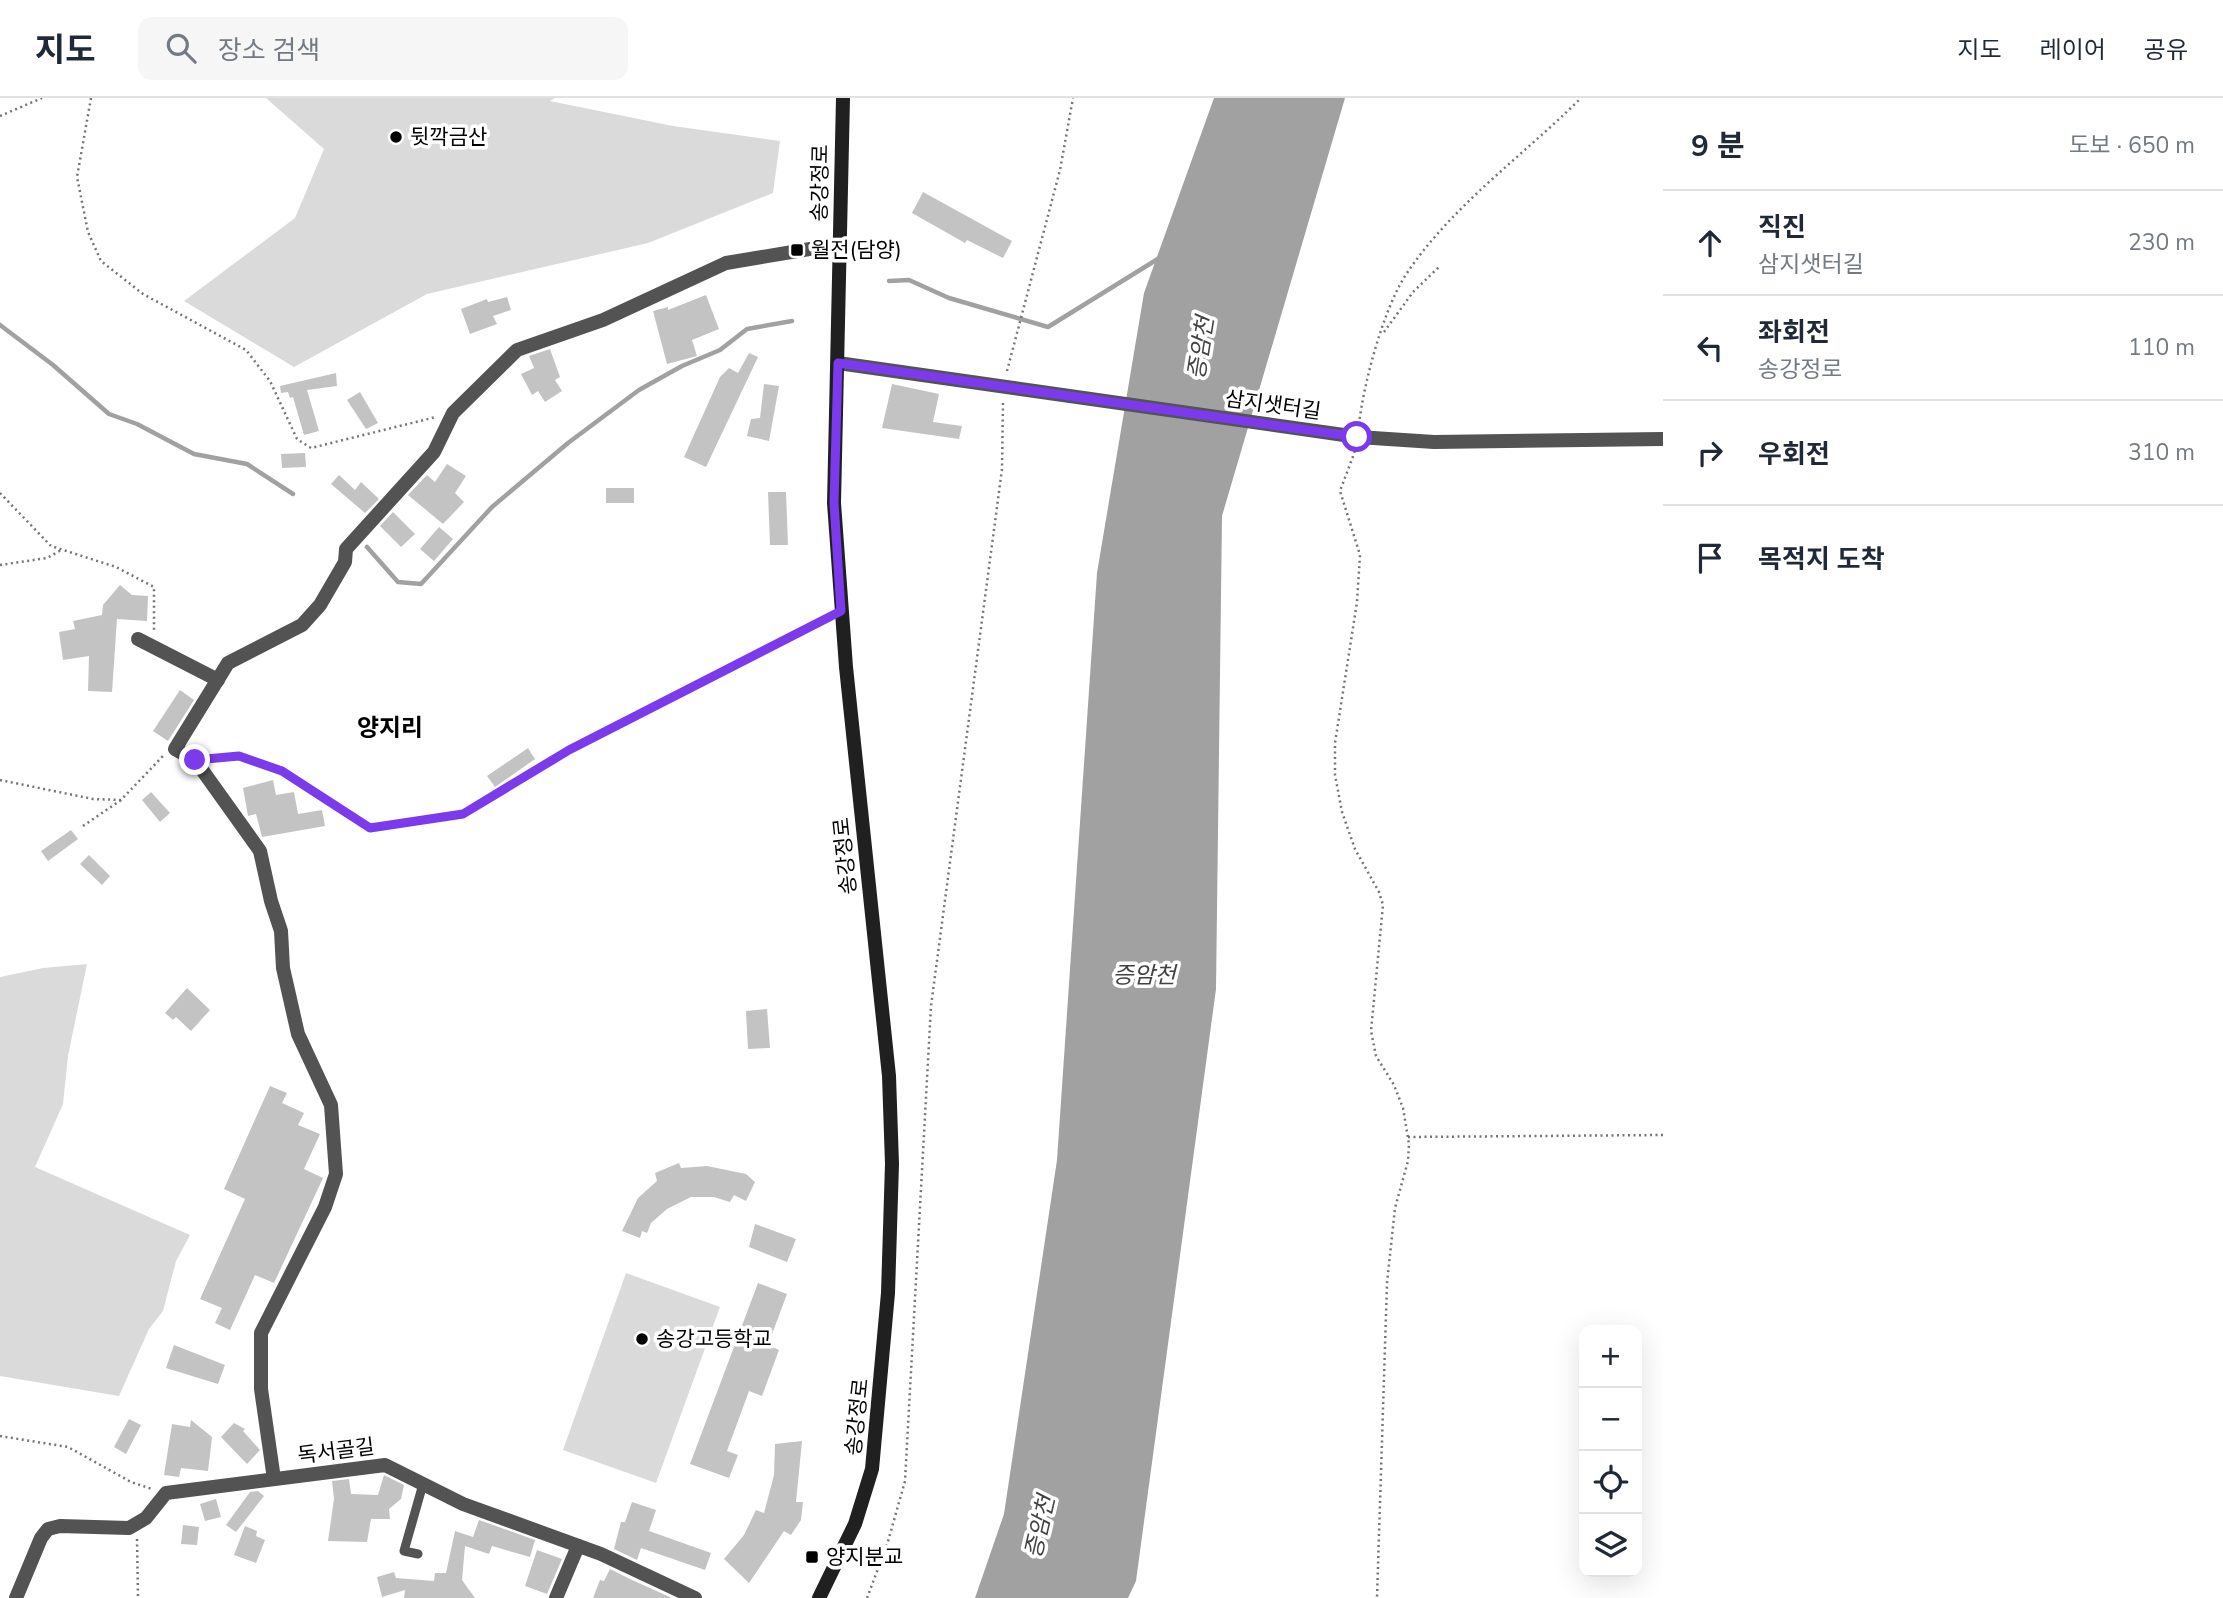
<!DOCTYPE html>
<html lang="ko">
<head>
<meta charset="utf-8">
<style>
	body { margin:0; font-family:"Nunito Sans","Noto Sans KR",sans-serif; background:#f6f6f7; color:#1f2937 }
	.controls { position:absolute; right:21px; bottom:21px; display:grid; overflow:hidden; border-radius:14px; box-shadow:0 7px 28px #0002 }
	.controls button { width:63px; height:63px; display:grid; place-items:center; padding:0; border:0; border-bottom:2px solid #e0e1e3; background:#fff; color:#1f2937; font:35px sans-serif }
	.stop { position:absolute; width:21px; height:21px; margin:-16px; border:5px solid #7c3aed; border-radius:50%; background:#fff }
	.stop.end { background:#7c3aed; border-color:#fff; box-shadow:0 2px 7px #0008 }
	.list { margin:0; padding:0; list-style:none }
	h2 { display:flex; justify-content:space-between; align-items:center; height:91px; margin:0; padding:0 28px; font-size:30px }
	h2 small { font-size:23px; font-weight:400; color:#747a83 }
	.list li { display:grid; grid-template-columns:46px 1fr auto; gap:21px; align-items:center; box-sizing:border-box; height:105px; padding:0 28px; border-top:2px solid #e0e1e3 }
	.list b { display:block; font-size:26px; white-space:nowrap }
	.list p { margin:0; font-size:23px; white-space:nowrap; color:#747a83 }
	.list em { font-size:23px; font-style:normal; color:#747a83 }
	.icon { flex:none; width:38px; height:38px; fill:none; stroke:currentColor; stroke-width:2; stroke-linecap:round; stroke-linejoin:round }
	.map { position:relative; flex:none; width:1663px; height:1500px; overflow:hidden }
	header { display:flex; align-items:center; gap:42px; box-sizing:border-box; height:98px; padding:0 35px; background:#fff; border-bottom:2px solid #e0e1e3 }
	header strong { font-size:33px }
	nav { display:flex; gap:38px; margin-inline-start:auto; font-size:24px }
	.search { width:490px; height:63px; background:#f6f6f7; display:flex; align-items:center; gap:18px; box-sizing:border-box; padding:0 24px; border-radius:14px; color:#747a83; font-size:26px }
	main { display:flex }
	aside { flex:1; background:#fff }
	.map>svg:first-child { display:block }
	.green { fill:#dadada }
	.water { fill:#a1a1a1 }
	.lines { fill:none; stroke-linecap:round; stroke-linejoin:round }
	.stream { stroke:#a1a1a1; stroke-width:4.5 }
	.building { fill:#c3c3c3 }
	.path { stroke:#757575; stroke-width:2.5; stroke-dasharray:2 3.5; stroke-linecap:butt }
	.service { stroke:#535353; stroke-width:9 }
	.minor { stroke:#535353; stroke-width:14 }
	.tertiary { stroke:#535353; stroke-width:14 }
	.secondary { stroke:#202020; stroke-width:14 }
	.route { stroke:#7c3aed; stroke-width:9 }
	.poi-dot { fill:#000; stroke:#fff; stroke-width:2.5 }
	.labels { text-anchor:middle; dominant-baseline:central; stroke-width:7; stroke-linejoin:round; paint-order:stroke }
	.poi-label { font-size:21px; fill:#000; stroke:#fff; text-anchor:start }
	.street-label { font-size:21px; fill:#000; stroke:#fff }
	.water-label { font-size:23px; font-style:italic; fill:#424242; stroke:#fff }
	.quarter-label { font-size:24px; font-weight:bold; fill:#000; stroke:#fff }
</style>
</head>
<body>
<header>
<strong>지도</strong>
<div class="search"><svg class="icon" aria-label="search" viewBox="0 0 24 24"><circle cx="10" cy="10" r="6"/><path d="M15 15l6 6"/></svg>장소 검색</div>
<nav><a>지도</a><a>레이어</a><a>공유</a></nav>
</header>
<main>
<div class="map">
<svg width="1663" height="1500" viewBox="0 0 1663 1500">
	<rect width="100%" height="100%" fill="#fff"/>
	<g class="green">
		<polygon points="266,0 555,0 550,3 673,28 780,43 773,95 648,145 427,196 294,269 184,203 295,120 324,51"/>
		<polygon points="87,866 68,958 63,1006 35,1069 190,1137 176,1163 163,1213 149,1231 119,1298 0,1278 0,879 43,870"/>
		<polygon points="626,1175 720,1209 656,1385 563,1352"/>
	</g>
	<polygon class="water" points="1214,0 1345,0 1222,418 1216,891 1136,1483 1128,1500 975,1500 1004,1416 1057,1062 1097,475 1144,195"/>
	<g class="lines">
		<g class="stream">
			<polyline points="889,183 909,182 949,200 1048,229 1161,159"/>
			<polyline points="0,227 53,267 109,316 137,326 194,356 247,366 293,396"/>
			<polyline points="367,449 398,484 421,486 492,409 568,345 639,292 682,268 720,252 747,231 792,223"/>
		</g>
	</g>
	<g class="building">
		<polygon points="923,94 1012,143 1003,160 967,142 965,145 912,115"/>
		<polygon points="706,197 719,231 692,242 697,258 667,266 653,213 668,209 668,212"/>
		<polygon points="507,199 511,212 493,218 497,226 470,236 461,211 487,201 488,204"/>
		<polygon points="550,251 560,279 555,282 562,293 545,304 538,293 532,297 521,276 534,270 529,258"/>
		<polygon points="749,255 758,259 706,369 684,359 720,279 729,270 738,275"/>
		<polygon points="336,275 337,288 307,292 319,333 304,337 293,299 290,300 288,294 281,295 280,288"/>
		<polygon points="764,286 779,288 769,343 747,338 751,321 760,320"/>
		<polygon points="892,286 939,296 933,324 962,328 959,341 882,330"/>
		<polygon points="360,294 378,325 366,331 347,302"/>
		<polygon points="305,355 306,369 282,370 281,356"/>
		<polygon points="447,366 466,378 455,395 464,404 443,426 408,397 427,377 435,384"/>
		<polygon points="339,377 355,392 361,384 379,401 365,415 331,386"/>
		<rect x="606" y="390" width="28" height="15"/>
		<polygon points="768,394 786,394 788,447 770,447"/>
		<polygon points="393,414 415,436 401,449 380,428"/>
		<polygon points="439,429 453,441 434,463 420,451"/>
		<polygon points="120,487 132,497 148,498 147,523 117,521 112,594 88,593 89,558 63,562 59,534 75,531 73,523 102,517 103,507"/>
		<polygon points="180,592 194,602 168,643 153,633"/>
		<polygon points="528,650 535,661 495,689 487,678"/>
		<polygon points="273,682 276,697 294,694 298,716 322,712 325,728 262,739 256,716 248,718 243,690"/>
		<polygon points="151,694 170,715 160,724 142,702"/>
		<polygon points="71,732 78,741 48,763 41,753"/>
		<polygon points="89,757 110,778 102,787 80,766"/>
		<polygon points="187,890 210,912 191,933 176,919 173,922 165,915"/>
		<polygon points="767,911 770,950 748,951 746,913"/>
		<polygon points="270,988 287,995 282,1005 304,1015 298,1027 320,1036 304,1071 323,1080 274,1185 255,1177 230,1232 215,1225 222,1210 200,1201 245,1101 224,1091"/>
		<polygon points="679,1065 681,1070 707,1068 746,1076 755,1084 746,1103 734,1097 730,1104 714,1099 691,1099 667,1111 651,1125 647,1135 642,1133 640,1140 622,1133 638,1100 657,1083 655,1075"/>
		<polygon points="755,1126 796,1141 787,1164 749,1149"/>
		<polygon points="758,1185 787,1196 768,1247 779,1252 762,1298 749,1293 727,1353 738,1357 729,1380 690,1366"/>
		<polygon points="174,1247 225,1267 218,1286 166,1270"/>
		<polygon points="129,1321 141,1327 126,1356 114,1349"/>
		<polygon points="191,1322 212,1339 208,1373 181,1370 179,1379 164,1377 172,1326 190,1329"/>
		<polygon points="234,1325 245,1331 243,1333 260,1352 247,1366 221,1339"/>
		<polygon points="802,1343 796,1404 803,1404 801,1422 791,1437 784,1433 749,1485 724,1461 744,1437 756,1412 764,1415 774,1377 775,1346"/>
		<polygon points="384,1377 404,1387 401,1401 389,1411 390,1421 371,1421 367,1444 328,1443 334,1401 332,1383 349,1381 351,1396 378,1397"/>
		<polygon points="258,1393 264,1398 236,1434 226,1427 250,1394"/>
		<polygon points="216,1401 221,1419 205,1423 200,1406"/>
		<polygon points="632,1404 656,1412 649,1433 711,1455 705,1472 641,1450 637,1462 614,1451 621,1424 625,1424"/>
		<polygon points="479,1422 535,1442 530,1459 492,1448 489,1456 465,1448 462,1482 475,1500 404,1500 405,1492 382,1499 377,1479 394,1474 396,1480 434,1483 435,1475 446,1475 455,1433 473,1439"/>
		<polygon points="183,1427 199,1429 197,1447 181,1446"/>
		<polygon points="245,1428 257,1433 256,1438 265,1442 256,1465 234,1457"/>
		<polygon points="537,1452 562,1461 547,1496 525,1488"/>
		<polygon points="610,1471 630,1481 672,1500 593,1500 600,1482 604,1483"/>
	</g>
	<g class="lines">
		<g class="path">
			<polyline points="91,0 77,79 88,134 101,163 143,196 246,252 270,283 297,341 311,350 436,319"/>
			<polyline points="0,18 42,0"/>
			<polyline points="1384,234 1413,194 1440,168"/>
			<polyline points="1007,273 1060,72 1073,0"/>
			<path d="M1359,326C1364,284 1383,213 1405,178C1451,108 1523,58 1581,0"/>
			<polyline points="1355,353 1340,393 1360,457 1357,504 1335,645 1335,677 1342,714 1355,751 1379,794 1383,807 1371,933 1376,958 1394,987 1403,1010 1409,1046 1408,1063 1395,1110 1387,1185 1377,1500"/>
			<polyline points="0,395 51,448 116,469 154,489 154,532"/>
			<polyline points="0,467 47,460 63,451"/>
			<polyline points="213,660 239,658 281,673 370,730 463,716 569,652 829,520"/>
			<polyline points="0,682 93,701 121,702 163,658"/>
			<polyline points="83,728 121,702"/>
			<polyline points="1408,1039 1663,1037"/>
			<polyline points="0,1338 68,1349 131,1384 152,1391"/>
			<polyline points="137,1441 138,1500"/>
			<polyline points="867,1500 887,1447 905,1383 931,908 1002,371 1003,304"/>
		</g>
		<polyline class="service" points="418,1456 404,1453 423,1386"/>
		<g class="minor">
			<polyline points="138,541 218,582"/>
			<polyline points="274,1381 261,1291 261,1235 325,1109 336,1076 331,1007 298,936 283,870 281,833 271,803 260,753 195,662 175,651 228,565 302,527 320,507 345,464 346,451 434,354 453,315 517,252 603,222 726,165 840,146"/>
			<polyline points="16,1500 41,1440 48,1431 60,1428 129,1430 146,1420 166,1395 385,1367 463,1406 601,1456 695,1500"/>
			<polyline points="556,1500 578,1448"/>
		</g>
		<polyline class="tertiary" points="838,265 1358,339 1434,344 1663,341"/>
		<polyline class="secondary" points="819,1500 855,1426 872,1371 888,1195 892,1066 889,978 846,569 834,405 843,0"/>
	</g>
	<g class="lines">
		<polyline class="route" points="195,662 239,658 282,673 370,730 463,716 569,652 841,513 834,405 838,265 1357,339"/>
	</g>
	<g class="poi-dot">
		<circle cx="396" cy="39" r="7"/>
		<rect x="790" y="145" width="14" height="14" rx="3.5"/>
		<circle cx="642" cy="1241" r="7"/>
		<rect x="805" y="1452" width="14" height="14" rx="3.5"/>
	</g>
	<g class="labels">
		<g class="poi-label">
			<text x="410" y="39">뒷깍금산</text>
			<text x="811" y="152">월전(담양)</text>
			<text x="656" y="1241">송강고등학교</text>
			<text x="826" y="1459">양지분교</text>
		</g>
		<g class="street-label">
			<text transform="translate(820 85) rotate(-89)">송강정로</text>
			<text transform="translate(1273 307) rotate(8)">삼지샛터길</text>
			<text transform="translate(845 758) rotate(-96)">송강정로</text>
			<text transform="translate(857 1319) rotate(-84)">송강정로</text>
			<text transform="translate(336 1353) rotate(-7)">독서골길</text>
		</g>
		<g class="water-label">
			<text transform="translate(1201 250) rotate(-81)">증암천</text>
			<text x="1144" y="877">증암천</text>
			<text transform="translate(1040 1429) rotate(-77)">증암천</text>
		</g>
		<g class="quarter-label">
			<text x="390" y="630">양지리</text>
		</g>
	</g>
</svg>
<div class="controls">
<button>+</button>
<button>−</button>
<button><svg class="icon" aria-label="locate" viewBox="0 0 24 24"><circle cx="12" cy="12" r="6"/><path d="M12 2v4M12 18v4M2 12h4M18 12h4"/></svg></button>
<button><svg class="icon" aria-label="layers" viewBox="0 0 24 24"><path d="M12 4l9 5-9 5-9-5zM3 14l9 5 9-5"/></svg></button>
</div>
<div class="stop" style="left:1357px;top:339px"></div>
<div class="stop end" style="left:195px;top:662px"></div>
</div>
<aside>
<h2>9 분<small>도보 · 650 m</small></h2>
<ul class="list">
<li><svg class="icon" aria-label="ahead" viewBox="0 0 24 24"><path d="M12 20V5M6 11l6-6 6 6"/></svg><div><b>직진</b><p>삼지샛터길</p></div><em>230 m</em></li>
<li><svg class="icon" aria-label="left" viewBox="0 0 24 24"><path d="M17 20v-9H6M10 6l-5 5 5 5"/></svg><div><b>좌회전</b><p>송강정로</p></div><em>110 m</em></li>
<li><svg class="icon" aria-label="right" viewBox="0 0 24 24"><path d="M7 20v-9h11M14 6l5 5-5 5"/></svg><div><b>우회전</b></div><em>310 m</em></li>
<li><svg class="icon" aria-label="arrive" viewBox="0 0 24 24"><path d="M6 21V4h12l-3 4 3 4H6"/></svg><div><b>목적지 도착</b></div></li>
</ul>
</aside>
</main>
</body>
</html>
